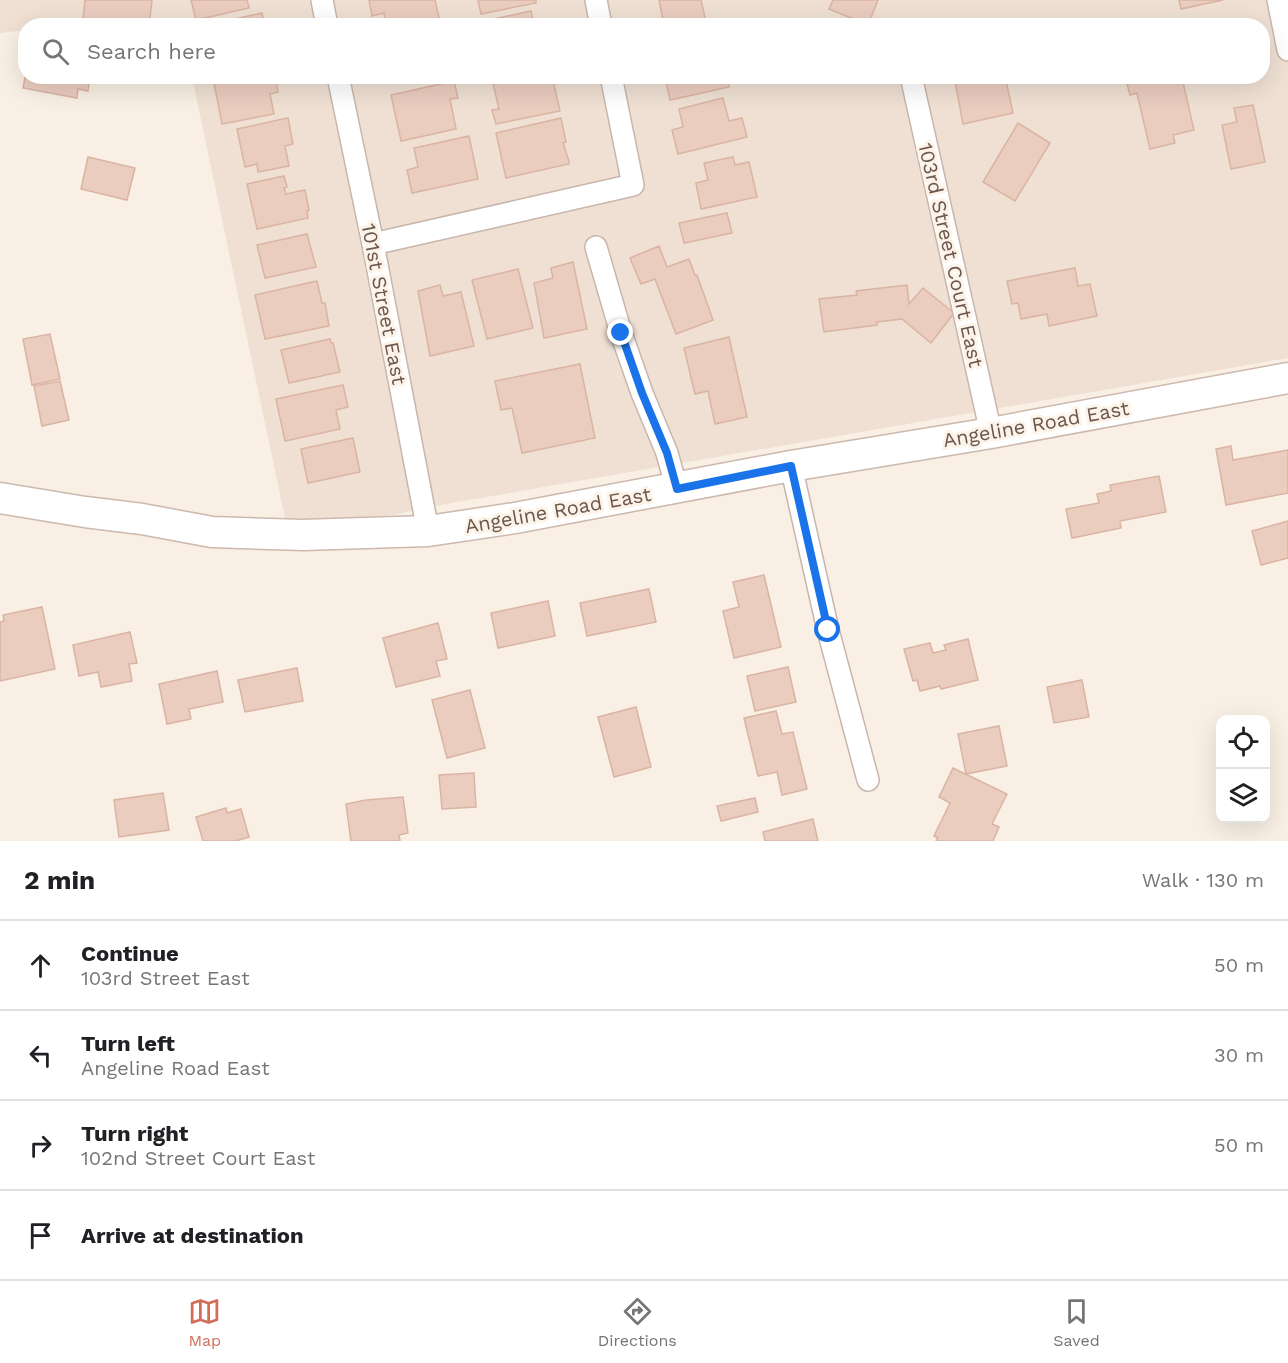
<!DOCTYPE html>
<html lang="en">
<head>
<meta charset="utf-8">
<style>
	body { margin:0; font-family:"Work Sans",sans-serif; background:#f2f2f2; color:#202124 }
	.controls { position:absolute; right:18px; bottom:18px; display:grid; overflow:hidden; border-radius:12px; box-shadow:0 6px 24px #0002 }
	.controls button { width:54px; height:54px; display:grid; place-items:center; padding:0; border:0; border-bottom:2px solid #e0e0e0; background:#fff; color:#202124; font:30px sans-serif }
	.stop { position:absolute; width:18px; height:18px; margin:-14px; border:4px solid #1a73e8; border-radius:50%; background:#fff }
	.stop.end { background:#1a73e8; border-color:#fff; box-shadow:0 2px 6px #0008 }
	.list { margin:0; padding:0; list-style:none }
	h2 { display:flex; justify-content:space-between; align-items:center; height:78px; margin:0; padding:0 24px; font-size:26px }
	h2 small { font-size:20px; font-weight:400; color:#757577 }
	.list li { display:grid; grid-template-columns:39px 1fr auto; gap:18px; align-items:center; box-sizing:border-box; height:90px; padding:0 24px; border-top:2px solid #e0e0e0 }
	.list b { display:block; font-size:22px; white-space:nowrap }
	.list p { margin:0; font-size:20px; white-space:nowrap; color:#757577 }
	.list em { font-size:20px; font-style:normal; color:#757577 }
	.icon { flex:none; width:33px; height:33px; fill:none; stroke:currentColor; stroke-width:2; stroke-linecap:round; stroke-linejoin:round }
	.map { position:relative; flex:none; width:1288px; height:841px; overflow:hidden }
	.search { position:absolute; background:#fff; box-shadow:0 6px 24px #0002; left:18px; right:18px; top:18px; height:66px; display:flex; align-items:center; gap:15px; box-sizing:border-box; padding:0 21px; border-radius:24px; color:#757577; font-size:22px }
	.sheet { height:438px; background:#fff }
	nav { display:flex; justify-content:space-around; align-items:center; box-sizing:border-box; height:84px; border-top:2px solid #e0e0e0; background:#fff; font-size:16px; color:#757577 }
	nav a { display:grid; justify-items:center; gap:3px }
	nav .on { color:#d26c59 }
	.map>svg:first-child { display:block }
	.residential { fill:#efe0d3 }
	.building { fill:#eacdbf; stroke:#dab4a2; stroke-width:1.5 }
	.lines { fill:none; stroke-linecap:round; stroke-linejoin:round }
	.street-casing { stroke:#c8b6ac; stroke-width:24 }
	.secondary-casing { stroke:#cdb8ad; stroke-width:33 }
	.street { stroke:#fff; stroke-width:21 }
	.secondary { stroke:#fff; stroke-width:30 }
	.route { stroke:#1a73e8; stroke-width:8 }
	.labels { text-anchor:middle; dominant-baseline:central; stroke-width:6; stroke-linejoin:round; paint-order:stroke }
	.street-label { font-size:20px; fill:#6d564d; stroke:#fcf3e9 }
</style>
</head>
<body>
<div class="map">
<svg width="1288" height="841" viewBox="0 0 1288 841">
	<rect width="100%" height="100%" fill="#f9efe4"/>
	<polygon class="residential" points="0,0 1288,0 1288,358 446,504 353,523 285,518 192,77 1262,76 1262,26 26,26 25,30 0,33"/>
	<g class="building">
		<polygon points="85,0 152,0 149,26 134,26 83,19"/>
		<polygon points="191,0 247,0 249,8 196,20"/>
		<polygon points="369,0 435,0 440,22 424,26 386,26 384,13 372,16"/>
		<polygon points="478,0 536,0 536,3 481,14"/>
		<polygon points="659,0 701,0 707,26 654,26 654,23 663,20"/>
		<polygon points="833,0 878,0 868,25 829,9"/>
		<polygon points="1179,0 1223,0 1181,9"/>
		<polygon points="531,11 534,26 476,26 475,23"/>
		<polygon points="262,13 265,26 204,26"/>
		<polygon points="26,72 26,76 90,76 88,91 78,89 77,98 23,88"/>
		<polygon points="221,76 275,76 278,92 270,94 274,114 222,124 213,78"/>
		<polygon points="505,76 552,76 560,111 496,124 492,110 499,109 492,79"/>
		<polygon points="665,76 727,76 729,87 670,100"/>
		<polygon points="954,76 1005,76 1013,113 963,124"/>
		<polygon points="1125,76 1170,76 1171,80 1182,78 1194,130 1173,135 1175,143 1150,149 1137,93 1130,95"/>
		<polygon points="454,81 458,98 450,99 456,129 401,141 391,95"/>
		<polygon points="723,98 729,121 742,118 747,137 678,154 672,130 683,127 679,109"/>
		<polygon points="1253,105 1265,162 1231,169 1222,125 1237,122 1234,108"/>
		<polygon points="288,118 293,144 285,146 289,166 258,172 257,164 245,167 237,129"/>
		<polygon points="561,118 566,142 563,143 569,161 569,164 506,178 496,133"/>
		<polygon points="1018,123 1050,143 1015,201 983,182"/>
		<polygon points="469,136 478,179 412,193 407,170 418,167 414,148"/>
		<polygon points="88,157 135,168 127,200 81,189"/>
		<polygon points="733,157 735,165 749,162 757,197 701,209 696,183 708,180 704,163"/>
		<polygon points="284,176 287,187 284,188 286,194 305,190 309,210 307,211 308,218 257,229 247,184"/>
		<polygon points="727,213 732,233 684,243 679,223"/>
		<polygon points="307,234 316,267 265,278 257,245"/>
		<polygon points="659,246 667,267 689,259 695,275 697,275 713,320 676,334 655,279 641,284 630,258"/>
		<polygon points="573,262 587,329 544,338 534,283 553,278 551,268"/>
		<polygon points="1075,268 1078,286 1090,284 1097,316 1049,326 1047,314 1021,319 1018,303 1012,304 1007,281"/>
		<polygon points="518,269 533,328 487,339 472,280"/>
		<polygon points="317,281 322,303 325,303 329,326 265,339 255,295"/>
		<polygon points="440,285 443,296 461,292 474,346 430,356 418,291"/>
		<polygon points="907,285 909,304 923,288 954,313 931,343 902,319 877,322 877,325 824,332 819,299 857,295 856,291"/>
		<polygon points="50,334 60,379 32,385 23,339"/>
		<polygon points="729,337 747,417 715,424 708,391 695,394 684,348"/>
		<polygon points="330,339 331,343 333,343 340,372 289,383 281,350"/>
		<polygon points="580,364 595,438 522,453 512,408 501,410 495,381"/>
		<polygon points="60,381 69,420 42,426 34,386"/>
		<polygon points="343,385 348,407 336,410 340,429 285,441 276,399"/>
		<polygon points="353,438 360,472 308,483 301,449"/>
		<polygon points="1231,446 1233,460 1288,450 1288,493 1226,505 1216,449"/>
		<polygon points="1159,476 1166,512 1120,521 1121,528 1072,538 1066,509 1099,503 1097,494 1111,491 1110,485"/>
		<polygon points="1288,521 1288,558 1261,565 1252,531"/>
		<polygon points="764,575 781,647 734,658 723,611 739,607 733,582"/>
		<polygon points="649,589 656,622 587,636 580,603"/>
		<polygon points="548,601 555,636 498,648 491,613"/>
		<polygon points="42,607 55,669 0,681 0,622 4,621 3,615"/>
		<polygon points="438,623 447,659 436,661 440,676 396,687 383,638"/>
		<polygon points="130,632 137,663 129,664 132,681 101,687 98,672 79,676 73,645"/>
		<polygon points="968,639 978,680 941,689 940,686 920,691 917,680 913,681 904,649 930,643 933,653 946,650 944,645"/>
		<polygon points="788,667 796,702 755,711 747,676"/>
		<polygon points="297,668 303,701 245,712 238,680"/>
		<polygon points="217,671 223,702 189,709 191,719 167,724 159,684"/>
		<polygon points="1082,680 1089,717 1054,723 1047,687"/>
		<polygon points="470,690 485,748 447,758 432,700"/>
		<polygon points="636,707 651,767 614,777 598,717"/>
		<polygon points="776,711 782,734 793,732 807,789 782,795 777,772 758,776 744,718"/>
		<polygon points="999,726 1007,766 966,774 958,734"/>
		<polygon points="953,768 1007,794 992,824 999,827 993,841 936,841 938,838 934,836 950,803 939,797"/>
		<polygon points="474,773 476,807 442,809 439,775"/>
		<polygon points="163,793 169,830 119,837 114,800"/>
		<polygon points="403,797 408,833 399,835 400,841 351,841 346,804 366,800"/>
		<polygon points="755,798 758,812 721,821 717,806"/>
		<polygon points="226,808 227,813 241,809 249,837 236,841 203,841 196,817"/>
		<polygon points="813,819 818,841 765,841 763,832"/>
	</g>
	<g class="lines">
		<g class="street-casing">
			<g id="street">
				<polyline points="322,0 327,26"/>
				<polyline points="596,0 601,26"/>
				<polyline points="1278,0 1288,50"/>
				<polyline points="338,76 373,244 428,531"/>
				<polyline points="911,76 991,433"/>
				<polyline points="373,244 633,185 611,76"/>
				<polyline points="596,247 621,333 642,393 667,453 677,489"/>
				<polyline points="791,466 828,630 868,780"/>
			</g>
		</g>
		<g class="secondary-casing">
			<polyline id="secondary" points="0,498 85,512 142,519 212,532 303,535 428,531 515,518 791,466 991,433 1288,378"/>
		</g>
		<use href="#street" class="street"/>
		<use href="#secondary" class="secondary"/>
	</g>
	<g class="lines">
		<polyline class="route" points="621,333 642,393 667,453 677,489 791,466 828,630"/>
	</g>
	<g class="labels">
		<g class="street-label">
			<text transform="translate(951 255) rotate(77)">103rd Street Court East</text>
			<text transform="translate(384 304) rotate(79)">101st Street East</text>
			<text transform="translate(1036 424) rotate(-10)">Angeline Road East</text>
			<text transform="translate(558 510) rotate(-10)">Angeline Road East</text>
		</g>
	</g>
</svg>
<div class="controls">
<button><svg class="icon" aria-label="locate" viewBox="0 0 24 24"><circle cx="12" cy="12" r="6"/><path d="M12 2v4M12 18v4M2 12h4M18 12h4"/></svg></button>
<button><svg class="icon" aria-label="layers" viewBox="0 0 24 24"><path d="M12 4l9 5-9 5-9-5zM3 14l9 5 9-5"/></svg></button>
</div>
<div class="stop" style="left:828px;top:630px"></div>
<div class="stop end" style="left:621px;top:333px"></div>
<div class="search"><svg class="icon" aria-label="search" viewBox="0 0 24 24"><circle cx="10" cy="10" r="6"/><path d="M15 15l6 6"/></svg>Search here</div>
</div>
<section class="sheet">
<h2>2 min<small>Walk · 130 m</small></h2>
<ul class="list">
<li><svg class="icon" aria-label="ahead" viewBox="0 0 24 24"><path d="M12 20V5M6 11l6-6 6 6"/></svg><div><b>Continue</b><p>103rd Street East</p></div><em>50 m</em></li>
<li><svg class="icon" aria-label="left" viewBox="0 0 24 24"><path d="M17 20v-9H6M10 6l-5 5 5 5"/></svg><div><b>Turn left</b><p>Angeline Road East</p></div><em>30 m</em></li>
<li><svg class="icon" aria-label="right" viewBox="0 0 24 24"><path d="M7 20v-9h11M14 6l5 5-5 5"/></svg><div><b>Turn right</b><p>102nd Street Court East</p></div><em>50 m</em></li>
<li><svg class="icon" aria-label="arrive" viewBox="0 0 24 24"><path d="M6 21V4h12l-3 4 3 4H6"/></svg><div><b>Arrive at destination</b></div></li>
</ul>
</section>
<nav>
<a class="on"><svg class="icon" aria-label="map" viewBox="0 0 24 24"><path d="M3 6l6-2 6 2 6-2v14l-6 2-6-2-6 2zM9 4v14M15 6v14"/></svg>Map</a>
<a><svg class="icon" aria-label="directions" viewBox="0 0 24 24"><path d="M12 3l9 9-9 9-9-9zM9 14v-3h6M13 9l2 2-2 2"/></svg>Directions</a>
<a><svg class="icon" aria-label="saved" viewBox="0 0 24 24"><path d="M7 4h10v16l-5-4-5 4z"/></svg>Saved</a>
</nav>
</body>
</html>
